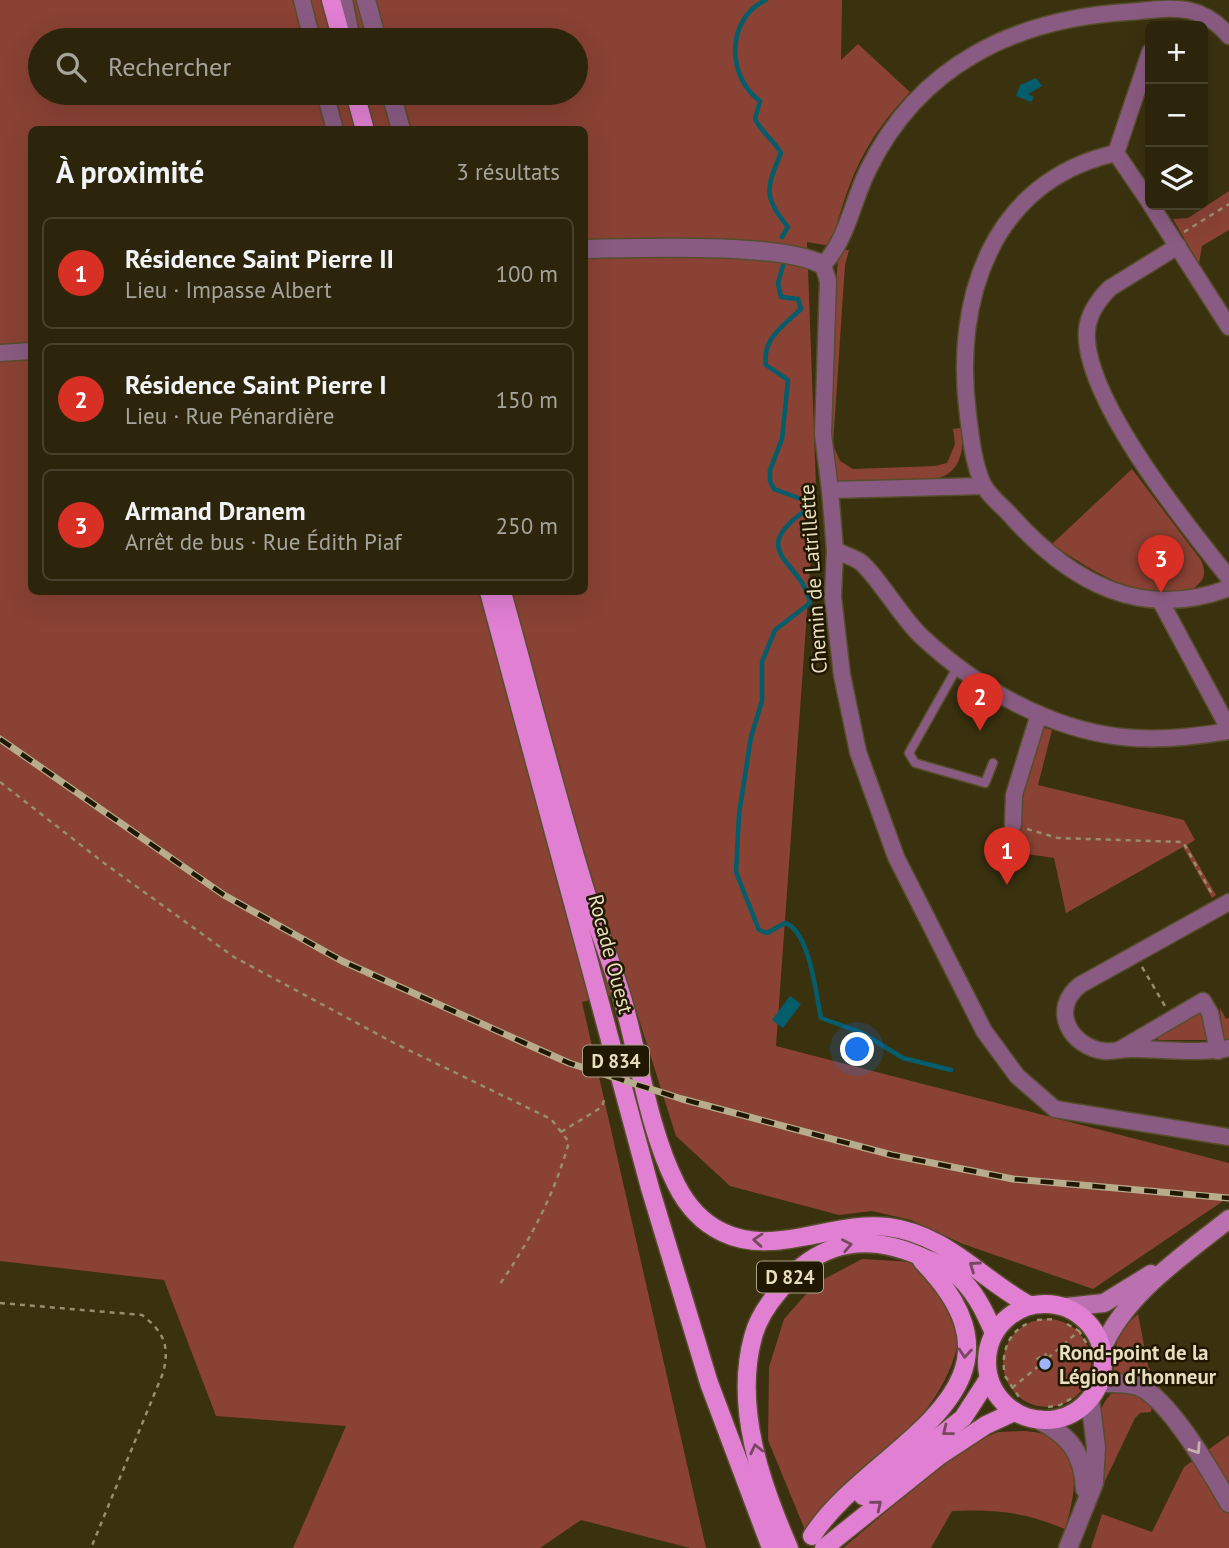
<!DOCTYPE html>
<html lang="fr">
<head>
<meta charset="utf-8">
<style>
	body { margin:0; font-family:"PT Sans",sans-serif; background:#342d14; color:#f1f3f6 }
	.controls { position:absolute; right:21px; top:21px; display:grid; overflow:hidden; border-radius:10px; box-shadow:0 7px 28px #0002 }
	.controls button { width:63px; height:63px; display:grid; place-items:center; padding:0; border:0; border-bottom:2px solid #48422c; background:#2c250b; color:#f1f3f6; font:35px sans-serif }
	.you { position:absolute; left:858px; top:1050px; width:24px; height:24px; margin:-18px; border:5px solid #fff; border-radius:50%; background:#1a73e8; box-shadow:0 0 0 10px #1a73e833 }
	.badge { display:grid; place-items:center; width:46px; height:46px; border-radius:50%; background:#d93025; color:#fff; font-size:23px; font-weight:700 }
	.pin { position:absolute; translate:-50% -58px; filter:drop-shadow(0 2px 4px #0008) }
	.pin::after { content:''; position:absolute; top:37px; width:24px; height:21px; background:inherit; clip-path:polygon(0 0,100% 0,50% 100%) }
	.list { margin:0; padding:0; list-style:none }
	h2 { display:flex; justify-content:space-between; align-items:center; height:91px; margin:0; padding:0 28px; font-size:30px }
	h2 small { font-size:23px; font-weight:400; color:#a6a59d }
	.list li { display:grid; grid-template-columns:46px 1fr auto; gap:21px; align-items:center; box-sizing:border-box; height:112px; margin:0 14px 14px; padding:0 14px; border:2px solid #48422c; border-radius:10px }
	.list b { display:block; font-size:26px; white-space:nowrap }
	.list p { margin:0; font-size:23px; white-space:nowrap; color:#a6a59d }
	.list em { font-size:23px; font-style:normal; color:#a6a59d }
	.icon { flex:none; width:38px; height:38px; fill:none; stroke:currentColor; stroke-width:2; stroke-linecap:round; stroke-linejoin:round }
	.map { position:relative; flex:none; width:1229px; height:1548px; overflow:hidden }
	.search { position:absolute; background:#2c250b; box-shadow:0 7px 28px #0002; left:28px; top:28px; width:560px; height:77px; display:flex; align-items:center; gap:18px; box-sizing:border-box; padding:0 24px; border-radius:38px; color:#a6a59d; font-size:26px }
	.panel { position:absolute; background:#2c250b; box-shadow:0 7px 28px #0002; left:28px; top:126px; width:560px; height:469px; border-radius:10px }
	.map>svg:first-child { display:block }
	.green { fill:#894234; fill-rule:evenodd }
	.water { fill:#035d6b }
	.lines { fill:none; stroke-linecap:round; stroke-linejoin:round }
	.stream { stroke:#035d6b; stroke-width:4.5 }
	.service-casing { stroke:#564d2b; stroke-width:11 }
	.minor-casing { stroke:#564d2b; stroke-width:19 }
	.tertiary-casing { stroke:#564d2b; stroke-width:21 }
	.secondary-casing { stroke:#564d2b; stroke-width:21 }
	.primary-casing { stroke:#564d2b; stroke-width:21 }
	.path { stroke:#978e6e; stroke-width:2.5; stroke-dasharray:5 5; stroke-linecap:butt }
	.service { stroke:#8a5b82; stroke-width:8 }
	.minor { stroke:#8a5b82; stroke-width:16 }
	.tertiary { stroke:#8a5b82; stroke-width:18 }
	.secondary { stroke:#bb70b0; stroke-width:18 }
	.primary { stroke:#e17fd3; stroke-width:18 }
	.rail-casing { stroke:#b7ad8d; stroke-width:7 }
	.rail { stroke:#201801; stroke-width:4.5; stroke-dasharray:13; stroke-linecap:butt }
	.oneway { stroke:#77465f }
	.oneway2 { stroke:#c7b0aa }
	.poi-dot { fill:#a0b3fd; stroke:#201801; stroke-width:2.5 }
	.labels { text-anchor:middle; dominant-baseline:central; stroke-width:5; stroke-linejoin:round; paint-order:stroke }
	.shield { fill:#201801; stroke:#aca386; stroke-width:2 }
	.shield-label { font-size:19px; font-weight:bold; fill:#e8debf }
	.street-label { font-size:21px; fill:#e8debf; stroke:#201801 }
	.poi-label { font-size:21px; font-weight:bold; fill:#e8debf; stroke:#201801; text-anchor:start }
</style>
</head>
<body>
<div class="map">
<svg width="1229" height="1548" viewBox="0 0 1229 1548">
	<rect width="100%" height="100%" fill="#3a310f"/>
	<g class="green">
		<path d="M0,0H842L841,60L858,44L910,92C862,143 849,179 831,246L807,242L816,486L776,1046L1229,1163V1197L1093,1289L963,1244L911,1220L872,1211L839,1215L730,1186L676,1136L630,991L582,1002L706,1548H690L581,1520L540,1548H293L346,1426L216,1416L164,1280L0,1261ZM40,40H576V93H40ZM32,130H584V592H32Z"/>
		<polygon points="1229,191 1229,230 1202,246 1199,264 1173,219 1188,218"/>
		<path d="M843,250H849L845,265L833,445L840,461L853,469L935,466L947,463L955,444L953,429L961,428C964,443 963,462 949,473C933,487 864,483 841,484L835,480C819,409 832,332 838,260Z"/>
		<path d="M1132,469L1201,560C1206,572 1206,579 1194,588C1157,614 1082,565 1052,544Z"/>
		<polygon points="1043,727 1052,730 1038,785 1184,820 1195,840 1187,845 1216,895 1212,898 1183,847 1066,913 1054,858 1020,853 1020,795"/>
		<polygon points="1220,1008 1226,1019 1229,1018 1229,1040 1222,1040"/>
		<polygon points="1196,1013 1203,1014 1208,1040 1158,1040 1157,1034"/>
		<path d="M862,1259L914,1262L951,1289C954,1304 961,1326 958,1342C945,1415 857,1482 805,1530L768,1440L769,1367L784,1319L815,1284Z"/>
		<polygon points="1138,1314 1148,1366 1162,1391 1113,1376 1118,1333"/>
		<circle cx="1047" cy="1363" r="44"/>
		<path d="M1121,1387L1152,1404L1151,1412L1140,1413L1135,1418L1104,1483L1097,1482C1098,1451 1088,1403 1121,1387Z"/>
		<path d="M1026,1431C1033,1432 1046,1433 1052,1438C1084,1460 1074,1498 1065,1529C1023,1512 997,1509 952,1511L931,1548H843L964,1446L998,1432Z"/>
		<polygon points="1229,1435 1229,1548 1091,1548 1102,1514 1152,1532 1184,1467"/>
	</g>
	<g class="water">
		<polygon points="1036,78 1042,86 1028,94 1034,97 1031,102 1016,96 1020,85"/>
		<polygon points="790,996 801,1004 783,1028 772,1020"/>
	</g>
	<g class="lines">
		<g class="stream">
			<path d="M766,0C726,18 726,77 760,101L755,119C762,133 773,139 781,153C766,189 763,196 788,227L782,237"/>
			<path d="M782,258L784,262L778,283L781,297L798,299L801,309C783,326 762,339 766,365L788,380L782,439L770,470V481L774,489L809,502V508C743,553 802,559 810,603L775,630L762,662V701L751,737L739,814L736,872L759,930L767,933L785,923C810,931 816,995 821,1018L860,1032L903,1058L951,1070"/>
		</g>
		<g class="service-casing">
			<polyline id="service" points="958,666 909,753 915,763 985,783 993,763"/>
		</g>
		<g class="minor-casing">
			<g id="minor">
				<polyline points="302,0 312,40"/>
				<path d="M1229,36C1198,0 1170,9 1127,12C1015,19 919,65 868,170C852,202 848,238 823,265L828,281L823,434L830,490L835,550L833,597L842,675L858,752L896,857L984,1031L1017,1076L1055,1109L1229,1137"/>
				<polyline points="325,93 335,130"/>
				<path d="M1116,153C991,181 953,300 968,415C971,438 973,461 982,482C987,495 1004,507 1013,518C1072,583 1142,621 1229,588"/>
				<polyline points="1116,153 1150,52"/>
				<polyline points="1116,153 1150,203"/>
				<polyline points="1151,205 1229,327"/>
				<path d="M1178,246L1110,288C1099,299 1089,313 1087,329C1081,396 1188,527 1229,578"/>
				<polyline points="0,353 32,351"/>
				<polyline points="830,490 983,486"/>
				<path d="M835,550C843,554 852,557 859,561C874,571 902,618 920,635C974,686 1048,729 1122,737C1158,741 1194,737 1229,731"/>
				<polyline points="1161,602 1229,729"/>
				<polyline points="1013,825 1014,795 1039,714"/>
				<path d="M1229,902L1080,985C1049,1010 1071,1047 1104,1051C1112,1052 1122,1049 1131,1049C1163,1049 1198,1054 1229,1048"/>
				<polyline points="1121,1049 1203,1001 1210,1013 1218,1051"/>
			</g>
		</g>
		<g class="tertiary-casing">
			<g id="tertiary">
				<polyline points="343,0 351,40"/>
				<polyline points="366,0 377,40"/>
				<polyline points="391,93 401,130"/>
				<path d="M584,249C637,248 782,242 823,265"/>
				<path d="M1100,1383C1113,1383 1126,1382 1138,1386C1169,1398 1213,1475 1229,1503"/>
				<path d="M1039,1420C1070,1436 1083,1453 1085,1489"/>
				<polyline points="1068,1548 1094,1483 1096,1447 1090,1399"/>
			</g>
		</g>
		<g class="secondary-casing">
			<g id="secondary">
				<polyline points="1066,1307 1104,1303 1151,1274"/>
				<path d="M1102,1349C1125,1294 1184,1255 1229,1219"/>
			</g>
		</g>
		<g class="primary-casing">
			<g id="primary">
				<polyline points="331,0 342,40"/>
				<polyline points="355,93 365,130"/>
				<polyline points="489,592 650,1188 709,1383 771,1548"/>
				<path d="M502,592C530,693 556,796 587,896C599,932 613,966 623,1001C640,1061 648,1128 676,1184C686,1204 701,1222 722,1232C775,1258 834,1220 888,1227C946,1234 981,1279 1029,1305"/>
				<circle cx="1045" cy="1362" r="58"/>
				<polyline points="863,1496 963,1418 989,1378"/>
				<path d="M812,1536C871,1444 1050,1392 922,1261"/>
				<path d="M789,1548C761,1484 734,1407 753,1337C757,1321 768,1304 779,1291C817,1240 868,1232 924,1258C934,1262 945,1265 953,1272C973,1287 984,1310 994,1333"/>
				<polyline points="824,1548 939,1456 986,1425 1014,1412"/>
			</g>
		</g>
		<g class="path">
			<polyline points="1184,232 1229,204"/>
			<path d="M0,782L104,863L234,957L394,1043L551,1119L569,1142C554,1195 531,1239 500,1284"/>
			<polyline points="1027,829 1058,838 1183,842 1212,894"/>
			<polyline points="1142,967 1165,1006"/>
			<polyline points="561,1132 602,1107 605,1096"/>
			<path d="M0,1303L142,1315C164,1332 170,1346 163,1373L91,1548"/>
			<polyline points="1037,1320 1055,1319"/>
			<polyline points="1067,1324 1079,1331"/>
			<polyline points="1048,1358 1079,1331 1087,1344"/>
			<path d="M1004,1370C1002,1349 1010,1330 1031,1322"/>
			<polyline points="1005,1376 1019,1397"/>
			<polyline points="1012,1388 1040,1365 1044,1370 1052,1364 1045,1354 1036,1360 1040,1365"/>
			<polyline points="1048,1407 1060,1405 1074,1397"/>
		</g>
		<use href="#service" class="service"/>
		<use href="#minor" class="minor"/>
		<use href="#tertiary" class="tertiary"/>
		<use href="#secondary" class="secondary"/>
		<use href="#primary" class="primary"/>
		<g class="rail-casing">
			<polyline id="rail" points="0,739 224,895 342,961 569,1063 682,1099 892,1155 1013,1179 1229,1198"/>
		</g>
		<use href="#rail" class="rail"/>
	</g>
	<defs><path id="oneway-chevron" d="M-2-3.5L2.5 0L-2 3.5" fill="none" stroke-width="1.6" stroke-linecap="round" stroke-linejoin="round" transform="scale(1.75)"/></defs>
	<g class="oneway">
		<use href="#oneway-chevron" transform="translate(758 1240) rotate(-176)"/>
		<use href="#oneway-chevron" transform="translate(847 1245) rotate(-11)"/>
		<use href="#oneway-chevron" transform="translate(974 1266) rotate(-145)"/>
		<use href="#oneway-chevron" transform="translate(965 1353) rotate(95)"/>
		<use href="#oneway-chevron" transform="translate(947 1431) rotate(142)"/>
		<use href="#oneway-chevron" transform="translate(756 1449) rotate(-103)"/>
		<use href="#oneway-chevron" transform="translate(877 1505) rotate(-39)"/>
	</g>
	<use class="oneway2" href="#oneway-chevron" transform="translate(1196 1449) rotate(56)"/>
	<circle class="poi-dot" cx="1045" cy="1364" r="7"/>
	<g class="labels">
		<g class="shield">
			<rect x="583" y="1045.5" width="66" height="31" rx="5"/>
			<rect x="757" y="1261.5" width="66" height="31" rx="5"/>
		</g>
		<g class="shield-label">
			<text x="616" y="1061">D 834</text>
			<text x="790" y="1277">D 824</text>
		</g>
		<g class="street-label">
			<text transform="translate(813 579) rotate(-94)">Chemin de Latrillette</text>
			<text transform="translate(611 954) rotate(75)">Rocade Ouest</text>
		</g>
		<g class="poi-label">
			<text x="1059" y="1352">Rond-point de la<tspan x="1059" dy="24">Légion d'honneur</tspan></text>
		</g>
	</g>
</svg>
<div class="controls">
<button>+</button>
<button>−</button>
<button><svg class="icon" aria-label="layers" viewBox="0 0 24 24"><path d="M12 4l9 5-9 5-9-5zM3 14l9 5 9-5"/></svg></button>
</div>
<div class="you"></div>
<div class="pin badge" style="left:1007px;top:885px">1</div>
<div class="pin badge" style="left:980px;top:731px">2</div>
<div class="pin badge" style="left:1161px;top:593px">3</div>
<div class="search"><svg class="icon" aria-label="search" viewBox="0 0 24 24"><circle cx="10" cy="10" r="6"/><path d="M15 15l6 6"/></svg>Rechercher</div>
<section class="panel">
<h2>À proximité<small>3 résultats</small></h2>
<ul class="list">
<li><span class="badge">1</span><div><b>Résidence Saint Pierre II</b><p>Lieu · Impasse Albert</p></div><em>100 m</em></li>
<li><span class="badge">2</span><div><b>Résidence Saint Pierre I</b><p>Lieu · Rue Pénardière</p></div><em>150 m</em></li>
<li><span class="badge">3</span><div><b>Armand Dranem</b><p>Arrêt de bus · Rue Édith Piaf</p></div><em>250 m</em></li>
</ul>
</section>
</div>
</body>
</html>
